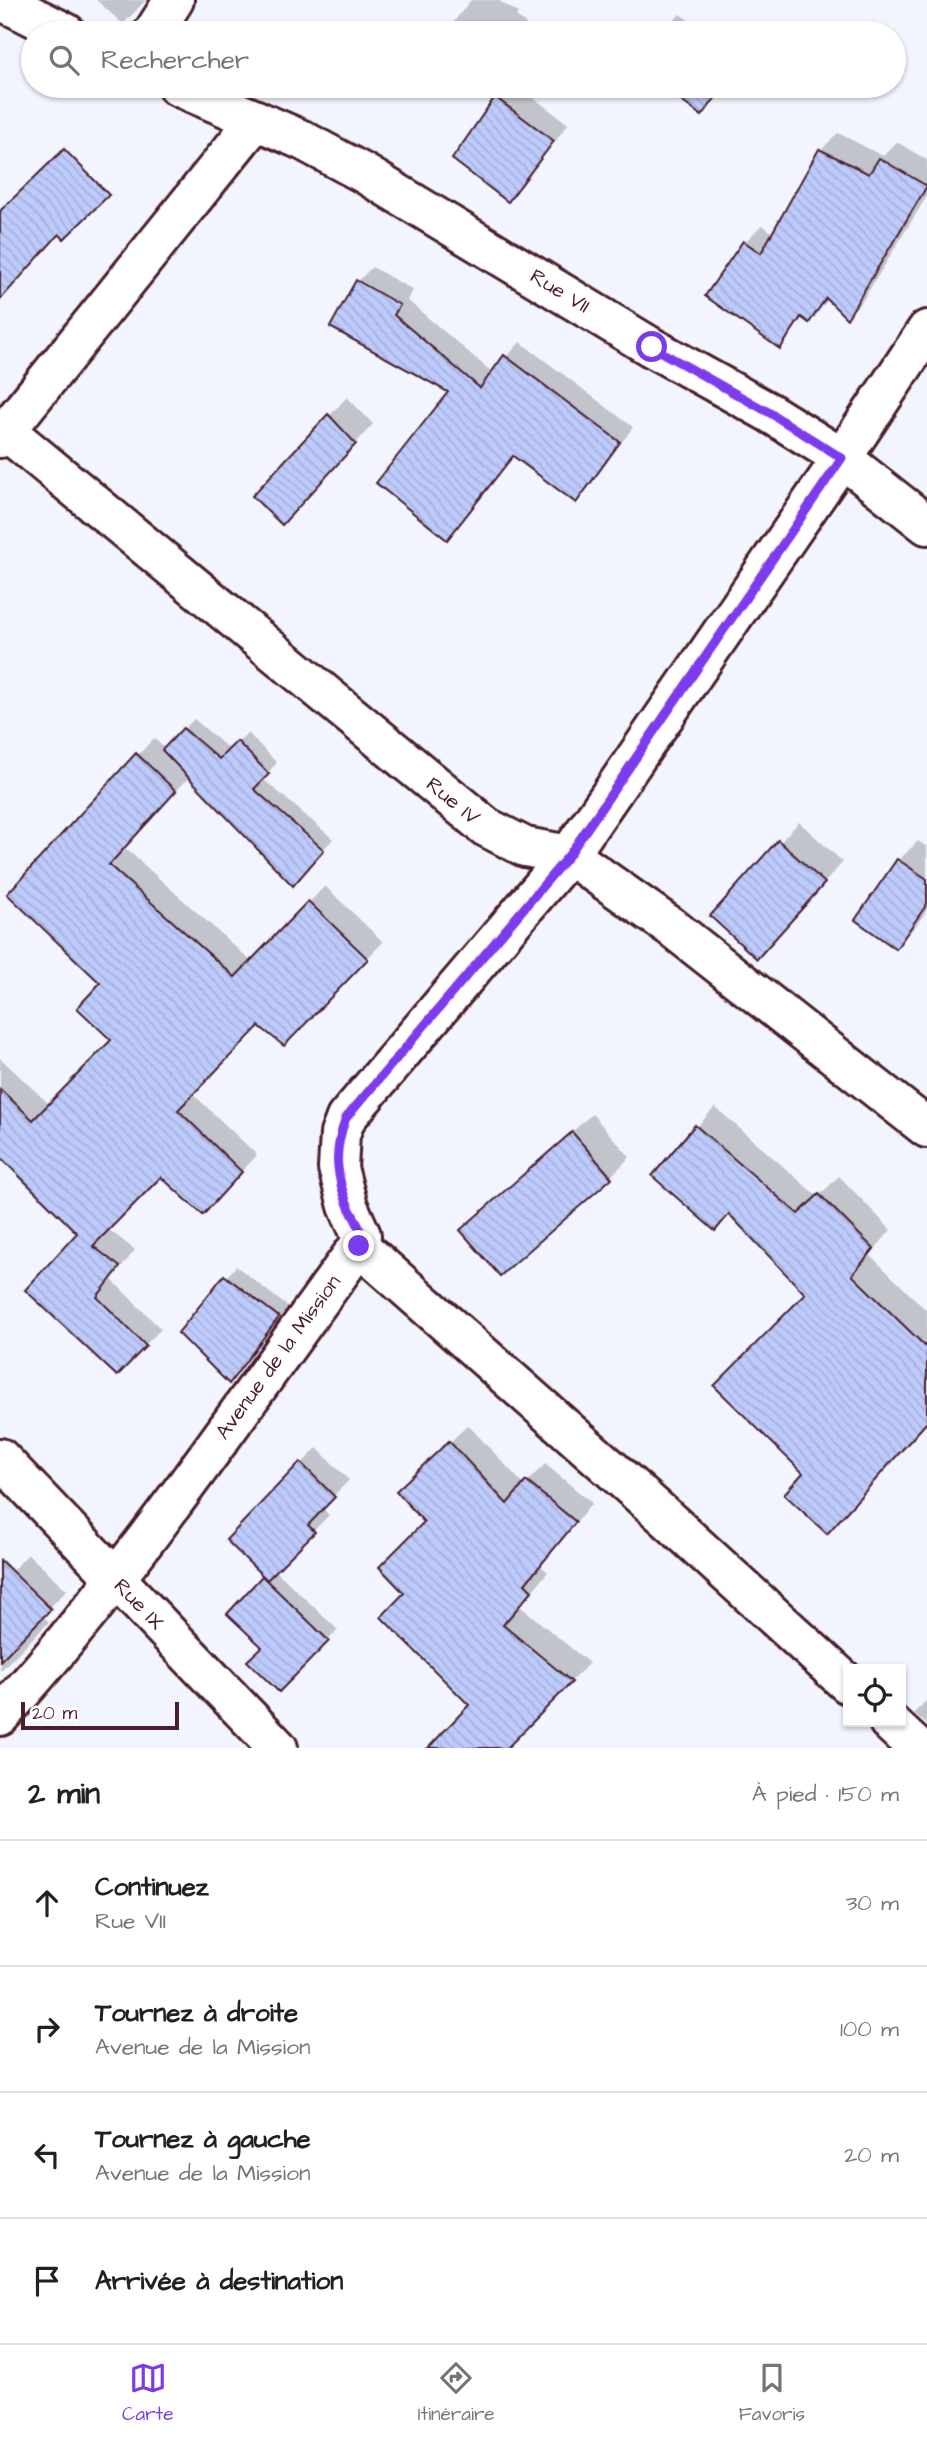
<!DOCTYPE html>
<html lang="fr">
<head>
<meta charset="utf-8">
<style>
	body { margin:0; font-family:"Architects Daughter",sans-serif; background:#f2f2f2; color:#202124 }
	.controls { position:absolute; right:21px; bottom:21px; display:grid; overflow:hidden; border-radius:0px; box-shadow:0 2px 5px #0004 }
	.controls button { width:63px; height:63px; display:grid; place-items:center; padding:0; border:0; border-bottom:2px solid #e0e0e0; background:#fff; color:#202124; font:35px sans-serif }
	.scale { position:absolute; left:21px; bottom:18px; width:158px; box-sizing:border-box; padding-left:7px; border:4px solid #4a1f2b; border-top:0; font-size:19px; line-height:24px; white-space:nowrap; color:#4a1f2b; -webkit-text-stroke:5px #fff; paint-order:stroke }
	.stop { position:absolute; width:21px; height:21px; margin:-16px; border:5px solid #7c3aed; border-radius:50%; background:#fff }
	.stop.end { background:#7c3aed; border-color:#fff; box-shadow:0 2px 7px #0008 }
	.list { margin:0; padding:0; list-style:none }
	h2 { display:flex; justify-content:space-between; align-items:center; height:91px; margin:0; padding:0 28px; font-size:30px }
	h2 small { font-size:23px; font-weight:400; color:#757577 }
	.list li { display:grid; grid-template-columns:46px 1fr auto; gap:21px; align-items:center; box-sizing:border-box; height:126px; padding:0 28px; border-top:2px solid #e0e0e0 }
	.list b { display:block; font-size:26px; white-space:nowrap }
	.list p { margin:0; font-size:23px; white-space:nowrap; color:#757577 }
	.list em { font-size:23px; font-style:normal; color:#757577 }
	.icon { flex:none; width:38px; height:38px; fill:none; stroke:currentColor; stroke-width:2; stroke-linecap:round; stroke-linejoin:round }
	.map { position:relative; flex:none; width:927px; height:1748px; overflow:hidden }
	.search { position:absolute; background:#fff; box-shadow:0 2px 5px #0004; left:21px; right:21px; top:21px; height:77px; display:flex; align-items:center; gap:18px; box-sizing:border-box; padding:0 24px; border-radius:38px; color:#757577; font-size:26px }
	.sheet { height:595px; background:#fff }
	nav { display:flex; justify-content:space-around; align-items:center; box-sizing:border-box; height:98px; border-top:2px solid #e0e0e0; background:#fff; font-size:19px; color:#757577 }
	nav a { display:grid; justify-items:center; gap:4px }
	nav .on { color:#7c3aed }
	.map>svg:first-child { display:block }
	.shadow { fill:#0003 }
	.building { fill:url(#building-back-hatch); stroke:#4a1f2b; stroke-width:2 }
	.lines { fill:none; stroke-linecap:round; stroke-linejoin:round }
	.street-casing { stroke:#4a1f2b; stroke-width:44 }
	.street { stroke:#fff; stroke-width:38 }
	.route { stroke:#7c3aed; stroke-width:9 }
	.labels { text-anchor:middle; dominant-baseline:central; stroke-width:7; stroke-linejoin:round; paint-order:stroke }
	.street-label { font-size:21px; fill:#4a1f2b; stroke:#fff }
</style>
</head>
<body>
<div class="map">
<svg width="927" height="1748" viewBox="0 0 927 1748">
	<defs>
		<pattern id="building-back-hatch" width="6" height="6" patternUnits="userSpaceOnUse" patternTransform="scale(1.75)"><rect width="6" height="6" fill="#bdcbfc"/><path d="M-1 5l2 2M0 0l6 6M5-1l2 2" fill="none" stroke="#a4aed8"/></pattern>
	</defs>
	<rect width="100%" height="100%" fill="#f2f5fe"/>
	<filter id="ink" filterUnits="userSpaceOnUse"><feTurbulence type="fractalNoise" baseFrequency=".0143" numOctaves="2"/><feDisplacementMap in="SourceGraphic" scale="14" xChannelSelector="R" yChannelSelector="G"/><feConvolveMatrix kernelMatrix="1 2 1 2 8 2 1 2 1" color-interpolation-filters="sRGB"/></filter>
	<g filter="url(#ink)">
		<g class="shadow">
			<polygon points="96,0 146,0 123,24"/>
			<polygon points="471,0 498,0 518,13 516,16 526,24 518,33 445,33"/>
			<polygon points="680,14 706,33 662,33"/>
			<polygon points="509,86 518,86 568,124 524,183 508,200 454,159 497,98"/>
			<polygon points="664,86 727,86 702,114"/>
			<polygon points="838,133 883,156 897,142 927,160 927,196 863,300 847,317 829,299 809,321 804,317 779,346 707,295 745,242 762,225 774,234 821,150"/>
			<polygon points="372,267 413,290 407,300 493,373 520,342 633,427 590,486 576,500 514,455 461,524 447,538 450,392 358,281"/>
			<polygon points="347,397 373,424 301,504 255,496"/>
			<polygon points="194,719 230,750 248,733 277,763 262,778 333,839 302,873 190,776 124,847 252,962 325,886 383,942 300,1028 260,1024 192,1093 257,1155 219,1196 161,1174 108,1229 135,1250 112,1280 161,1329 117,1373 79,1233 0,1155 0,1058 50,1105 113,1040 102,983 9,894 154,738 165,749"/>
			<polygon points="799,822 843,862 776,937 712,916"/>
			<polygon points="918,841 927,847 927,910 915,927 896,946 899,860"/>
			<polygon points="715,1107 818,1197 839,1176 891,1230 870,1255 927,1311 927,1422 846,1513 805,1473 808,1294 731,1213 715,1228 654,1175"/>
			<polygon points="592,1114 630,1157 610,1177 462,1230"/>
			<polygon points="236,1266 288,1307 229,1381 180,1333"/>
			<polygon points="468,1425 524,1485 545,1464 592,1503 541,1566 548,1572 520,1606 589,1663 505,1748 477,1748 472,1705 407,1593 426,1522 416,1474"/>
			<polygon points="317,1448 349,1480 322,1508 329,1515 275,1570 338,1630 279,1690 264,1647 229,1614 265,1575 228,1540"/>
			<polygon points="28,1554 67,1590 42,1615 49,1622 0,1671 0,1557 13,1570"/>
			<polygon points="927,1700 927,1725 914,1713"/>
		</g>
		<g class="building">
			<polygon points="661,86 724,86 702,116"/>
			<polygon points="495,97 554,141 508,202 452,159"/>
			<polygon points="64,149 109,195 64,239 59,234 0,300 0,211"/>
			<polygon points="819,149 869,174 879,158 927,186 847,319 826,298 809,323 801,317 780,349 705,296 743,241 761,253"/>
			<polygon points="356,280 400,305 394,315 480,388 504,355 620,442 576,503 513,456 447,540 376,483 448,392 330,327"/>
			<polygon points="328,414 356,444 282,525 252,496"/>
			<polygon points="183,728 219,759 237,741 269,774 254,789 324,850 293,886 162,750"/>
			<polygon points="136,753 176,791 109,865 235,977 308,901 368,959 284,1046 259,1026 178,1110 242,1172 203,1215 161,1177 93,1246 120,1267 97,1297 146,1346 117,1376 25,1290 77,1233 0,1157 0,1089 33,1120 111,1040 77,1008 100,983 7,894"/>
			<polygon points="778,840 825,883 757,959 710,916"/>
			<polygon points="897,859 927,879 927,904 896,949 855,920"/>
			<polygon points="695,1125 798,1214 819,1194 874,1249 852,1275 927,1348 927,1422 827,1534 784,1494 803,1473 714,1386 805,1294 729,1214 715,1231 652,1176"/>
			<polygon points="572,1132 612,1178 500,1276 460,1230"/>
			<polygon points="224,1275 279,1317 229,1384 178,1333"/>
			<polygon points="449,1441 507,1504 526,1481 576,1522 525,1584 532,1591 503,1625 572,1682 507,1748 428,1748 469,1705 381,1617 404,1593 379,1567 424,1522 396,1491"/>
			<polygon points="300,1462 335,1497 308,1525 315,1532 267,1580 226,1540"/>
			<polygon points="0,1560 51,1609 0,1661"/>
			<polygon points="262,1576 329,1641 279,1692 247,1661 262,1647 227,1614"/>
		</g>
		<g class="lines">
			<g class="street-casing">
				<g id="street">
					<polyline points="0,0 66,33"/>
					<polyline points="153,33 174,0"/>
					<polyline points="177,86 302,140 365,174 651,347 770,413 842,458 927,525"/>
					<polyline points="6,431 486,827 525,847 569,855 670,926 927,1128"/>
					<polyline points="0,438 256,120"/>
					<polyline points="359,1246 662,1514 848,1684"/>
					<polyline points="0,1458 278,1748"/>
					<path d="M0,1716C133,1570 243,1405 359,1246L361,1235L348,1206L338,1168L340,1134L346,1118L569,855L842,458L927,330"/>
					<polyline points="889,1722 917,1748"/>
				</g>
			</g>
			<use href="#street" class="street"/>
		</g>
	</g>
	<g class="lines" filter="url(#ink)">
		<path class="route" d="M359,1246C366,1231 353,1218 348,1205C343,1193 339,1180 338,1167C336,1150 340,1134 346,1118L569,855L842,458L770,413L652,347"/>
	</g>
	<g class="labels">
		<g class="street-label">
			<text transform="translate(560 291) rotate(31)">Rue VII</text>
			<text transform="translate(453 801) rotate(39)">Rue IV</text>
			<text transform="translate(278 1357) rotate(-54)">Avenue de la Mission</text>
			<text transform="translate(139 1604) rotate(46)">Rue IX</text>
		</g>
	</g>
</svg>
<div class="controls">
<button><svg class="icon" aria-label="locate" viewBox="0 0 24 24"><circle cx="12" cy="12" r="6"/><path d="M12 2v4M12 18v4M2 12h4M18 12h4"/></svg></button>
</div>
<div class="scale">20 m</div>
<div class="stop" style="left:652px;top:347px"></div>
<div class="stop end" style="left:359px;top:1246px"></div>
<div class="search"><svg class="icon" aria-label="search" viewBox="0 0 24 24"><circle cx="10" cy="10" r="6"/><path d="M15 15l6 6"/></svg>Rechercher</div>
</div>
<section class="sheet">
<h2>2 min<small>À pied · 150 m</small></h2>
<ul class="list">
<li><svg class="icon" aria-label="ahead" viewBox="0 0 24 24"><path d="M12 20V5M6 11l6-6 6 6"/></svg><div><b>Continuez</b><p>Rue VII</p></div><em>30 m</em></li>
<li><svg class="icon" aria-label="right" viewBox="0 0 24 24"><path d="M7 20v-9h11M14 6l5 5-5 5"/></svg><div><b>Tournez à droite</b><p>Avenue de la Mission</p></div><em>100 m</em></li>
<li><svg class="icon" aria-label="left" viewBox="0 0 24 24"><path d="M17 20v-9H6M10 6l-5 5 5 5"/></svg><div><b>Tournez à gauche</b><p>Avenue de la Mission</p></div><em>20 m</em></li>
<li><svg class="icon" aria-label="arrive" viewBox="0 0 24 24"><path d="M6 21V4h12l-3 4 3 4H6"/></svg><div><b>Arrivée à destination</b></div></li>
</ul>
</section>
<nav>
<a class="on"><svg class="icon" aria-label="map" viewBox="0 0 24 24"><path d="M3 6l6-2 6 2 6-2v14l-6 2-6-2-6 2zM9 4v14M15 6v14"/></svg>Carte</a>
<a><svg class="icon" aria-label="directions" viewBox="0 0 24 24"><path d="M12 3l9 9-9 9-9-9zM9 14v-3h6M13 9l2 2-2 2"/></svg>Itinéraire</a>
<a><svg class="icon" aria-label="saved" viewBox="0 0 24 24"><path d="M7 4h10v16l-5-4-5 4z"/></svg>Favoris</a>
</nav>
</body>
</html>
